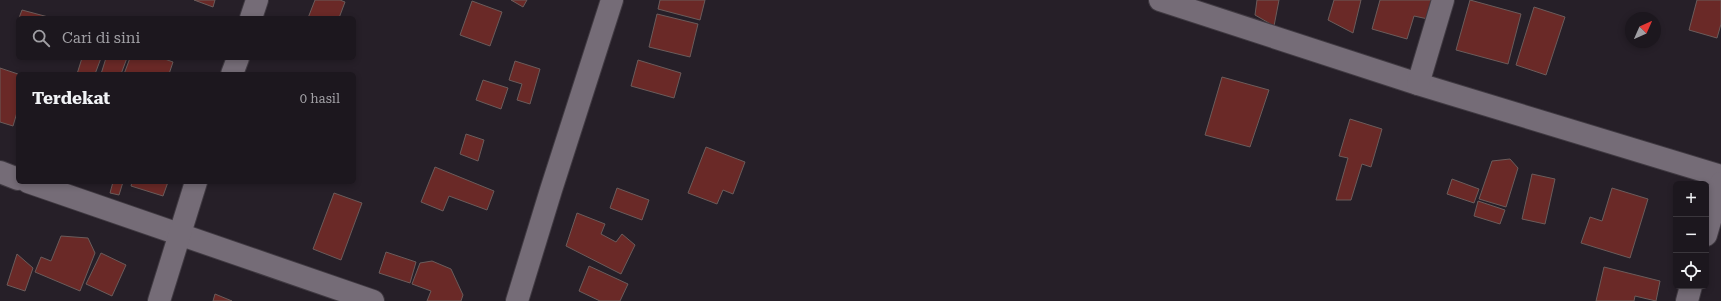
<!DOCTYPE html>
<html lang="id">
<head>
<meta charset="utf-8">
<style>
	body { margin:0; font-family:"Roboto Serif",serif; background:#29242b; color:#f1f3f6 }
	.controls { position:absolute; right:12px; bottom:12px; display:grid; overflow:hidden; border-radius:6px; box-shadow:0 2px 6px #0003 }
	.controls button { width:36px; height:36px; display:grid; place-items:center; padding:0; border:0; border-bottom:1px solid #3a363c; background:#1c171e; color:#f1f3f6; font:20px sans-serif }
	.compass { position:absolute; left:1625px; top:12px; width:36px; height:36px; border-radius:50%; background:#1c171e; box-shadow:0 2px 6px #0003; rotate:45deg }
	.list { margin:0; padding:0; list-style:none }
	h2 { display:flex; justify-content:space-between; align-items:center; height:52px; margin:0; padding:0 16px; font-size:17px }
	h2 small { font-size:13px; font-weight:400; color:#a09fa4 }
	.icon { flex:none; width:22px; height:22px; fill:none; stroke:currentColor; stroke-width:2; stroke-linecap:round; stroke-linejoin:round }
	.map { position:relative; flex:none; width:1721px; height:301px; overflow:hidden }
	.search { position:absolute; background:#1c171e; box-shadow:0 2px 6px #0003; left:16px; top:16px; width:340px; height:44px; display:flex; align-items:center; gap:10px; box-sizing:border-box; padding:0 14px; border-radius:6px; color:#a09fa4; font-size:15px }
	.panel { position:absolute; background:#1c171e; box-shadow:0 2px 6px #0003; left:16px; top:72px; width:340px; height:112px; border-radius:6px }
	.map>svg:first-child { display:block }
	.building { fill:#6a2927; stroke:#6b5c5b }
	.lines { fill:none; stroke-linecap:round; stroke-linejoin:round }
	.street-casing { stroke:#403a42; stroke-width:24 }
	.street { stroke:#756c77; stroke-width:22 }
</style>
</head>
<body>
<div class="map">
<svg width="1721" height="301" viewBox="0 0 1721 301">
	<rect width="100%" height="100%" fill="#261f28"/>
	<g class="building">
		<polygon points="194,0 215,0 213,7"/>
		<polygon points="315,0 340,0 345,2 339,18 308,18"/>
		<polygon points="511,0 527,0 523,7"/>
		<polygon points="660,0 705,0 700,20 658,9"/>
		<polygon points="1257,0 1279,0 1274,26 1255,15"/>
		<polygon points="1334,0 1361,0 1353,33 1328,20"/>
		<polygon points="1380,0 1433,0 1428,19 1414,16 1407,39 1372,29"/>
		<polygon points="1470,0 1521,14 1508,64 1456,50"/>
		<polygon points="1697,0 1721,0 1721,24 1717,38 1689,30"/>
		<polygon points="472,1 502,12 490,46 460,35"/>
		<polygon points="1534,7 1565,17 1546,75 1516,65"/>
		<polygon points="22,10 52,18 19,18"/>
		<polygon points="657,14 698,24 690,57 649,47"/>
		<polygon points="82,58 101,58 95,74 77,74"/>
		<polygon points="106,58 127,58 121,74 101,74"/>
		<polygon points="130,58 162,58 173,62 169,74 124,74"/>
		<polygon points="638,60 681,73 674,98 631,86"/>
		<polygon points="515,61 540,69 530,104 517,100 522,84 509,80"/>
		<polygon points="0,68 18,74 18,109 13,126 0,122"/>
		<polygon points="1222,77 1269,90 1250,147 1205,135"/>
		<polygon points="483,80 508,88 501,109 476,100"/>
		<polygon points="1350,119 1382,129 1371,167 1362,164 1351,200 1336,200 1348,158 1339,156"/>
		<polygon points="466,134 484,140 478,161 460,154"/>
		<polygon points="706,147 745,162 733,194 723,190 717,204 688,193"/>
		<polygon points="1510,159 1518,168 1506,207 1479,199 1492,161"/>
		<polygon points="435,167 494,191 487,210 449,196 443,211 421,202"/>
		<polygon points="1532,174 1555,179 1545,224 1522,219"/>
		<polygon points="1452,179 1479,189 1474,203 1447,194"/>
		<polygon points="113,182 123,182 119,195 110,193"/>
		<polygon points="132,182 168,182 163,196 131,186"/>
		<polygon points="617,188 649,200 642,220 610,208"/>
		<polygon points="1612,188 1648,199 1630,258 1581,243 1590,217 1602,221"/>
		<polygon points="334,193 362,203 341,260 313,249"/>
		<polygon points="1478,201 1505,210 1500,224 1474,216"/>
		<polygon points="577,213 605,224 601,234 616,242 622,234 635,245 621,274 566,246"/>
		<polygon points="61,236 88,238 95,253 80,291 35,272 41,257 51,261"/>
		<polygon points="386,252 416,262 410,283 379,273"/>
		<polygon points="101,253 126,265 112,296 86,284"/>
		<polygon points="17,254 33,268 25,291 7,285"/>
		<polygon points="432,261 451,269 463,295 461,301 427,301 431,291 412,284 420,263"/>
		<polygon points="589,266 628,284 620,301 600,301 579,291"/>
		<polygon points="1604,267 1660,281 1656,301 1635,296 1634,301 1596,301"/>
		<polygon points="215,294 232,301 213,301"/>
	</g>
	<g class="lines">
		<g class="street-casing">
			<g id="street">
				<polyline points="1160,0 1418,84 1721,176"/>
				<polyline points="251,18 257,0"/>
				<polyline points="232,74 238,58"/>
				<polyline points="1418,84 1443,0"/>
				<polyline points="0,172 18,179"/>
				<polyline points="28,182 373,301"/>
				<polyline points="1706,235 1721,183"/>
				<polyline points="159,301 196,182"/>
				<polyline points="517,301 551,190 612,0"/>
				<polyline points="1687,301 1691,286"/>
			</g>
		</g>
		<use href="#street" class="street"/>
	</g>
</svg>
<div class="controls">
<button>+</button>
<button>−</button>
<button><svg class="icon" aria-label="locate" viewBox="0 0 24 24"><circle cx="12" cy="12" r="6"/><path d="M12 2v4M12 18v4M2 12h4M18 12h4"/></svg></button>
</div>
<svg class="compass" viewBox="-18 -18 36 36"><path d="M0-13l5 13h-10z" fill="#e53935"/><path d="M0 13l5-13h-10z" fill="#a09fa4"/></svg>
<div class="search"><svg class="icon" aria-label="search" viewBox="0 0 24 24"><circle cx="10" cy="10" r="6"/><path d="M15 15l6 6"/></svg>Cari di sini</div>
<section class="panel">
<h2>Terdekat<small>0 hasil</small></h2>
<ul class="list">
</ul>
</section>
</div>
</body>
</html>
